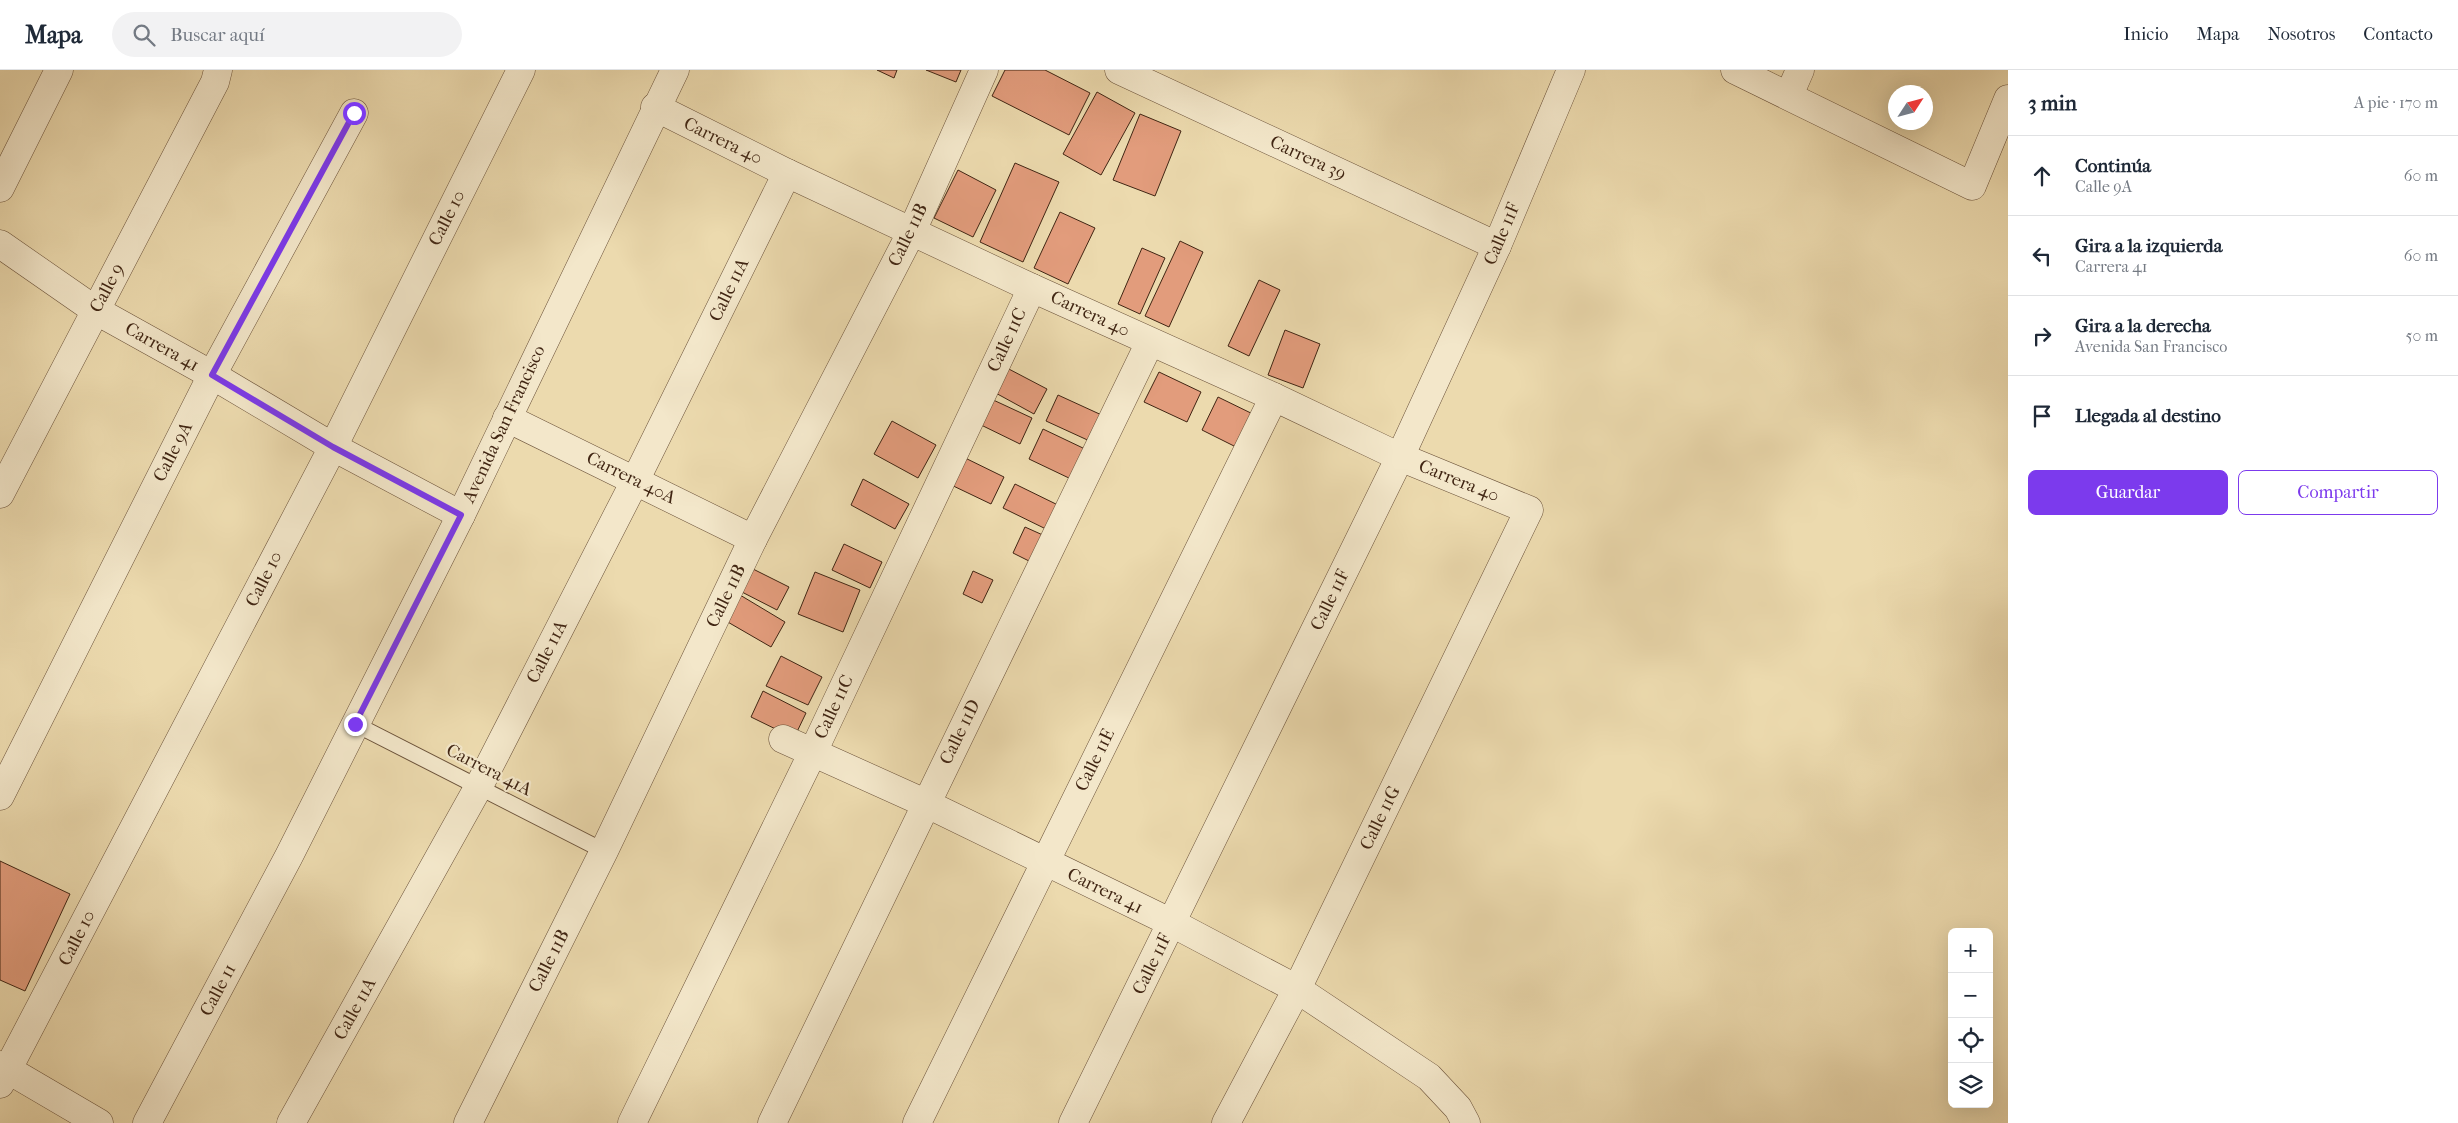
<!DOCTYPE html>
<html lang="es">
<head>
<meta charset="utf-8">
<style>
	body { margin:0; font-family:"IM FELL French Canon",serif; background:#f2f2f3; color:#1f2937 }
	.controls { position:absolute; right:15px; bottom:15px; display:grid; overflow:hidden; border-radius:8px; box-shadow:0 5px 20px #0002 }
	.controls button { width:45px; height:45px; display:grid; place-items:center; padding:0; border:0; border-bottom:1px solid #e0e1e3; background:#fff; color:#1f2937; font:25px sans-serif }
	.compass { position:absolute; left:1888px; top:15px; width:45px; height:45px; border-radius:50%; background:#fff; box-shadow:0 5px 20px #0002; rotate:54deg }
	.stop { position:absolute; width:15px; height:15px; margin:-11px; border:4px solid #7c3aed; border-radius:50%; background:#fff }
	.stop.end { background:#7c3aed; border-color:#fff; box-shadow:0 1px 5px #0008 }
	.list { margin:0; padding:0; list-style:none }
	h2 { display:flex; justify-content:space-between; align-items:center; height:65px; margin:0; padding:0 20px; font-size:21px }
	h2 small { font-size:16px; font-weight:400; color:#747a83 }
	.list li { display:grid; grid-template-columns:32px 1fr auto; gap:15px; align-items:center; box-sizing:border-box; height:80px; padding:0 20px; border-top:1px solid #e0e1e3 }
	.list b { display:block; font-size:19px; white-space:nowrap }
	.list p { margin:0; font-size:16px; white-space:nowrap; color:#747a83 }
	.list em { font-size:16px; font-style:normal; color:#747a83 }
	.actions { display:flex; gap:10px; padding:15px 20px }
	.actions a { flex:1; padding:11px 0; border:1px solid #7c3aed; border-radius:8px; text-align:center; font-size:18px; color:#7c3aed }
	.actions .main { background:#7c3aed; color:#fff }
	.icon { flex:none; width:28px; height:28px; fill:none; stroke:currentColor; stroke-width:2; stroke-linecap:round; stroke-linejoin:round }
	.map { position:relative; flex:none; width:2008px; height:1053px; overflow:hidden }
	header { display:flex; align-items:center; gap:30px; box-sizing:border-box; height:70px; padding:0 25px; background:#fff; border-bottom:1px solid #e0e1e3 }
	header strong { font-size:24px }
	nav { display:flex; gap:28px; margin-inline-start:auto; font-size:18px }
	.search { width:350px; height:45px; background:#f2f2f3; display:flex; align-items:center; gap:12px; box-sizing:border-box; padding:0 18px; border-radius:28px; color:#747a83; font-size:19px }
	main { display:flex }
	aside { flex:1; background:#fff }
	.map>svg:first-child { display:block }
	.building { fill:#e29c7c; stroke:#402513 }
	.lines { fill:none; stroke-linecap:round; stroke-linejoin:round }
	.lane-casing { stroke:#6b523a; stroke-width:17 }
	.street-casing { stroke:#6b523a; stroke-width:29 }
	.lane { stroke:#f3e7ca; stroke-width:15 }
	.street { stroke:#f3e7ca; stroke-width:28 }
	.route { stroke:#7c3aed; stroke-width:6 }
	.labels { text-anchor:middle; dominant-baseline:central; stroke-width:4.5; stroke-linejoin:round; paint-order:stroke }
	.street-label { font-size:18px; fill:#402513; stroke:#f3e7ca }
</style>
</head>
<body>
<header>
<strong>Mapa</strong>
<div class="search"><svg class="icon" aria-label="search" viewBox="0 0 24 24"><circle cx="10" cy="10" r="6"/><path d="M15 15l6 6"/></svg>Buscar aquí</div>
<nav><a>Inicio</a><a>Mapa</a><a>Nosotros</a><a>Contacto</a></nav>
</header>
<main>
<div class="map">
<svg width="2008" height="1053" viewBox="0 0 2008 1053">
	<rect width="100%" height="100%" fill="#ecdaae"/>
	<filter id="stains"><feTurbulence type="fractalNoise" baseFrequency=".004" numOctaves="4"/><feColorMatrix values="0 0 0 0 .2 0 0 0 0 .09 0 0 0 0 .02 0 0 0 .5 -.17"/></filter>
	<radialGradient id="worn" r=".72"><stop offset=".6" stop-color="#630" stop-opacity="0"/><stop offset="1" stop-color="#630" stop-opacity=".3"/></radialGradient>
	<g class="building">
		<polygon points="877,0 897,0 894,8"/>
		<polygon points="926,0 961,0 956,12"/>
		<polygon points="1005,0 1045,0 1090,23 1069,65 992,26"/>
		<polygon points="1097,22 1135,43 1101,105 1063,84"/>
		<polygon points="1140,44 1181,61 1155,126 1113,110"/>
		<polygon points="1015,93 1059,112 1023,192 980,172"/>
		<polygon points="958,100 996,120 973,167 934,148"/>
		<polygon points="1060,142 1095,158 1068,214 1034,198"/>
		<polygon points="1180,171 1203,182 1169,257 1145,246"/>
		<polygon points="1142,178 1165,188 1140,244 1118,234"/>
		<polygon points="1259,210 1280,220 1249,286 1228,276"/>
		<polygon points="1285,260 1320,274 1303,318 1268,305"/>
		<polygon points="1005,297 1047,319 1034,344 992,321"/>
		<polygon points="1159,302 1201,322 1187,352 1144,332"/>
		<polygon points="1058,325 1106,347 1094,373 1046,351"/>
		<polygon points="1218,327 1259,347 1242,380 1202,360"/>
		<polygon points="989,328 1032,348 1020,374 977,353"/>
		<polygon points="892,351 936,375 918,408 874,384"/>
		<polygon points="1043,359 1085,379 1071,409 1029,389"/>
		<polygon points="959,385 1004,407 991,434 945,412"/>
		<polygon points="863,409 909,434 895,459 851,435"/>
		<polygon points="1015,414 1062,437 1050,461 1003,438"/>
		<polygon points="1025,457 1045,466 1033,493 1013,483"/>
		<polygon points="844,474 882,492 870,518 832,500"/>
		<polygon points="749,497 789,517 777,540 738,520"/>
		<polygon points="973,501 993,510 982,533 963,524"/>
		<polygon points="815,502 860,520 843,562 798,544"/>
		<polygon points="740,525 785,552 771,577 726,551"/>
		<polygon points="781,586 822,607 808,635 766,616"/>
		<polygon points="763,621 806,643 794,668 751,647"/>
		<polygon points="0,791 70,824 25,921 0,910"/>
	</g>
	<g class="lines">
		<g class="lane-casing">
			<polyline id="lane" points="355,654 604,781"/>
		</g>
		<g class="street-casing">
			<g id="street">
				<polyline points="1119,0 1497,176"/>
				<polyline points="1735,0 1972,116 2008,29"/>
				<polyline points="1789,25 1800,0"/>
				<polyline points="655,37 787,103 1032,218 1274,327 1400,387 1529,440 1297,919 1226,1053"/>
				<polyline points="0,118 59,0"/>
				<polyline points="0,174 95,240 212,305 333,377 461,445"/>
				<polyline points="507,348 753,469"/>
				<polyline points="0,424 215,12 218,0"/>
				<polyline points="783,669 925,733 1172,853 1297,919 1429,1007 1458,1038 1466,1053"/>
				<polyline points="0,726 212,305 354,43"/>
				<polyline points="0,995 99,1053"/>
				<polyline points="0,1014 333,377 521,0"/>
				<polyline points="147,1053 289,786 461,445 675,0"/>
				<polyline points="291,1053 479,716 636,409 787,103"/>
				<polyline points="468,1053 604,781 753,469 912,161 984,0"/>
				<polyline points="632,1053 813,682 1032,218"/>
				<polyline points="772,1053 1150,272"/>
				<polyline points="917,1053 1274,327"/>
				<polyline points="1073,1053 1400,387 1497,176 1571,0"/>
			</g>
		</g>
		<use href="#lane" class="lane"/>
		<use href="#street" class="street"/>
	</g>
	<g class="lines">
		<polyline class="route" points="354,43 212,305 333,377 461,445 355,654"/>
	</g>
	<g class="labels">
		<g class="street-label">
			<text transform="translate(723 71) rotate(26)">Carrera 40</text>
			<text transform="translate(1308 88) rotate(25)">Carrera 39</text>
			<text transform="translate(447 148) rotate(-63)">Calle 10</text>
			<text transform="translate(1502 164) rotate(-67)">Calle 11F</text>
			<text transform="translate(908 165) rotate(-64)">Calle 11B</text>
			<text transform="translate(107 218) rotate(-62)">Calle 9</text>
			<text transform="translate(729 220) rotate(-64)">Calle 11A</text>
			<text transform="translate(1090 244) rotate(25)">Carrera 40</text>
			<text transform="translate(1007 270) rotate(-65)">Calle 11C</text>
			<text transform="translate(162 277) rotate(29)">Carrera 41</text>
			<text transform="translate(504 354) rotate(-65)">Avenida San Francisco</text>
			<text transform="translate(173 382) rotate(-63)">Calle 9A</text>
			<text transform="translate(631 408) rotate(26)">Carrera 40A</text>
			<text transform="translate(1459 411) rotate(22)">Carrera 40</text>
			<text transform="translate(264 509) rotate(-63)">Calle 10</text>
			<text transform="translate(726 526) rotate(-64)">Calle 11B</text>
			<text transform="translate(1330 530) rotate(-64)">Calle 11F</text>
			<text transform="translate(547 582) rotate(-63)">Calle 11A</text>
			<text transform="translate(834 637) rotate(-65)">Calle 11C</text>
			<text transform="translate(960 662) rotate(-64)">Calle 11D</text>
			<text transform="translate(1095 690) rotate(-64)">Calle 11E</text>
			<text transform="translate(489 700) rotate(27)">Carrera 41A</text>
			<text transform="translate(1380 748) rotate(-64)">Calle 11G</text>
			<text transform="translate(1105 821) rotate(26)">Carrera 41</text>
			<text transform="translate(77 868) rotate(-63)">Calle 10</text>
			<text transform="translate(549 891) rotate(-63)">Calle 11B</text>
			<text transform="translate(1152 894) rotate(-64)">Calle 11F</text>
			<text transform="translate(218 920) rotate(-62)">Calle 11</text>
			<text transform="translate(355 939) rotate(-61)">Calle 11A</text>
		</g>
	</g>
	<rect width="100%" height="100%" filter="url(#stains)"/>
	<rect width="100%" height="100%" fill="url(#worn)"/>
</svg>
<div class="controls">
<button>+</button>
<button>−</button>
<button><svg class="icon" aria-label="locate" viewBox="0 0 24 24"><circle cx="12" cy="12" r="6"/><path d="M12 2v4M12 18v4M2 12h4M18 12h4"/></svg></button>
<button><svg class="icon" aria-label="layers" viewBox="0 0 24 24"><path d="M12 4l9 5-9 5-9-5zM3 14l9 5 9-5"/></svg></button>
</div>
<svg class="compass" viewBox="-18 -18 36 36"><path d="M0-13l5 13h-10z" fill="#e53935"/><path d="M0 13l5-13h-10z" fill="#747a83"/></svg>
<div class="stop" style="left:354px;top:43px"></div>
<div class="stop end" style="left:355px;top:654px"></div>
</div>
<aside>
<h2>3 min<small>A pie · 170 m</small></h2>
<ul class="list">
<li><svg class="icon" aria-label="ahead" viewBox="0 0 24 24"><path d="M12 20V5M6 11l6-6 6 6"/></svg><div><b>Continúa</b><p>Calle 9A</p></div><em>60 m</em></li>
<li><svg class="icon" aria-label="left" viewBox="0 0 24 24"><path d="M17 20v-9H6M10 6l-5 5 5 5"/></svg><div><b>Gira a la izquierda</b><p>Carrera 41</p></div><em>60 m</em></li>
<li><svg class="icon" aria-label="right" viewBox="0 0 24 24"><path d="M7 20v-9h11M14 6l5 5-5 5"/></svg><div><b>Gira a la derecha</b><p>Avenida San Francisco</p></div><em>50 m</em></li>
<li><svg class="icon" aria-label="arrive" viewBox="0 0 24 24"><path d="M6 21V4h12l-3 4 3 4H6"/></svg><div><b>Llegada al destino</b></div></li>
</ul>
<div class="actions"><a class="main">Guardar</a><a>Compartir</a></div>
</aside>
</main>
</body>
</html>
